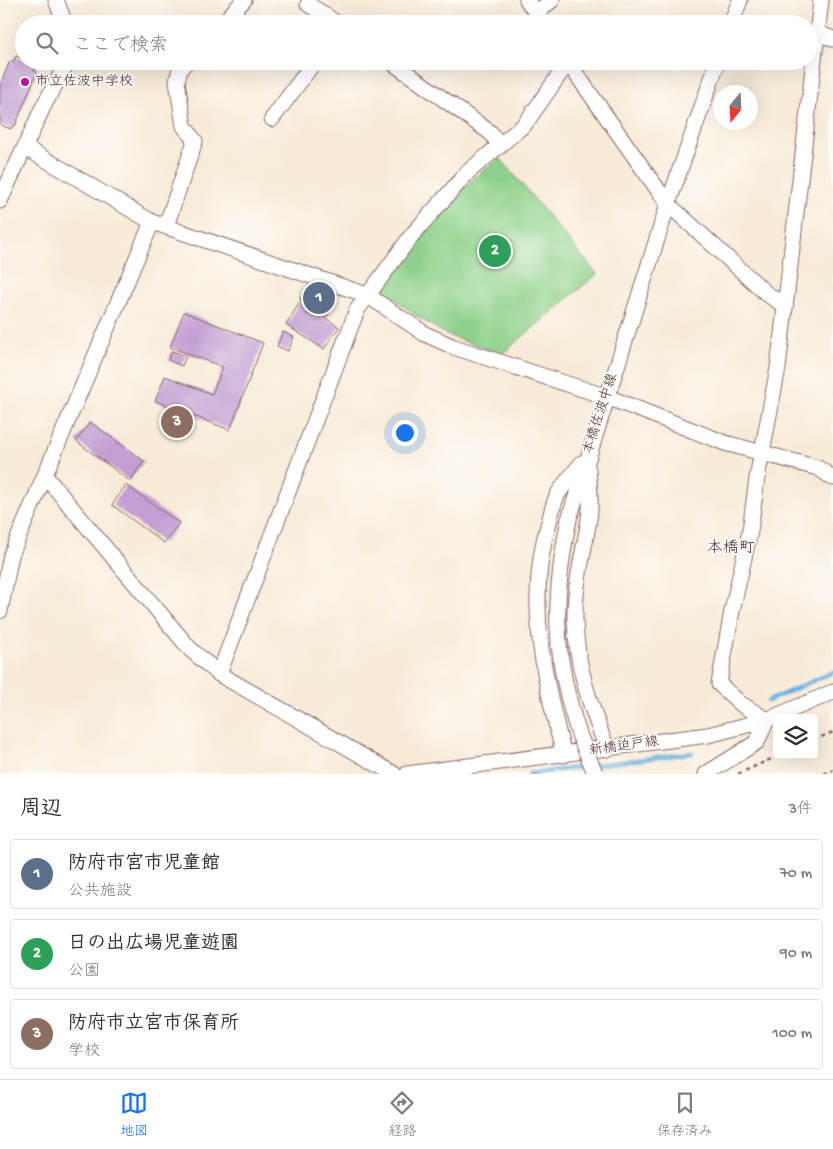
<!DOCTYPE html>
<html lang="ja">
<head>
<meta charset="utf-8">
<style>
	body { margin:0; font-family:"Gochi Hand","Klee One",sans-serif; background:#f2f2f3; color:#2b2b33 }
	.controls { position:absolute; right:15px; bottom:15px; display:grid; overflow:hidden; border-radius:5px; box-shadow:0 5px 20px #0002 }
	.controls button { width:45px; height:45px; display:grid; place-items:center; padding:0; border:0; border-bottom:1px solid #e1e1e2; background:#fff; color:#2b2b33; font:25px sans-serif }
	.compass { position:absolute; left:713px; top:85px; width:45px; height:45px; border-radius:50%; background:#fff; box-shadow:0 5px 20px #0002; rotate:198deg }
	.you { position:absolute; left:404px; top:432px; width:18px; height:18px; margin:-12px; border:4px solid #fff; border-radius:50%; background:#1a73e8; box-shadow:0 0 0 8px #1a73e833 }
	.badge { display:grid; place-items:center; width:32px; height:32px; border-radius:50%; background:#1a73e8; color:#fff; font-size:16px; font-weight:700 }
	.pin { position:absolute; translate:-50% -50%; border:2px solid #fff; box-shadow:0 1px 5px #0006 }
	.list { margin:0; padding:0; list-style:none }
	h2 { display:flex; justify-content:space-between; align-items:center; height:65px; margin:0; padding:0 20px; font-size:21px }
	h2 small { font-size:16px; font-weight:400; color:#7c7c81 }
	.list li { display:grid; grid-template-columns:32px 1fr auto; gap:15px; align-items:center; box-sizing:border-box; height:70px; margin:0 10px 10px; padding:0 10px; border:1px solid #e1e1e2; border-radius:5px }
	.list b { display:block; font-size:19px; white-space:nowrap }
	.list p { margin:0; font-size:16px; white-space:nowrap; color:#7c7c81 }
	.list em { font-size:16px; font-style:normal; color:#7c7c81 }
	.icon { flex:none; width:28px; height:28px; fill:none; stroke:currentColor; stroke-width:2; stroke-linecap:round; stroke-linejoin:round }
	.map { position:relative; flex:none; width:833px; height:774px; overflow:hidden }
	.search { position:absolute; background:#fff; box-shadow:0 5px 20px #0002; left:15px; right:15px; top:15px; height:55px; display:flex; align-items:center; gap:12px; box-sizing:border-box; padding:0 18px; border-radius:28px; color:#7c7c81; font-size:19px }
	.sheet { height:305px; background:#fff }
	nav { display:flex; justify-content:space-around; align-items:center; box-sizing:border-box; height:70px; border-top:1px solid #e1e1e2; background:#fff; font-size:14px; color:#7c7c81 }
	nav a { display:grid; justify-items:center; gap:2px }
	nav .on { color:#1a73e8 }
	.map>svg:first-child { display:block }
	.green { fill:#8ed18a; stroke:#6c785a }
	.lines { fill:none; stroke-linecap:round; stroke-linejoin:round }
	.stream { stroke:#5fabd8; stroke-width:4.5 }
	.building { fill:#c39ed2 }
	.minor-casing { stroke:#876668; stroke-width:17 }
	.path { stroke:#876668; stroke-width:2.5; stroke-dasharray:4 4; stroke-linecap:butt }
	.minor { stroke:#fff; stroke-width:15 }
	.minor-bridge-casing { stroke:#876668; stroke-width:17; stroke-linecap:butt }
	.minor-bridge { stroke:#fff; stroke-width:15 }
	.poi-dot { fill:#b5179e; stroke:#fdfcf7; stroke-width:2 }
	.labels { text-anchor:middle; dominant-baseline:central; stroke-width:4; stroke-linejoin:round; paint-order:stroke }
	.poi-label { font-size:14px; fill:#4a1f2b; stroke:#fdfcf7; text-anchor:start }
	.street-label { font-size:14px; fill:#4a1f2b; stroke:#fdfcf7 }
	.quarter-label { font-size:16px; fill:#4a1f2b; stroke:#fdfcf7 }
</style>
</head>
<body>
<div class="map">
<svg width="833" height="774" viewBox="0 0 833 774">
	<rect width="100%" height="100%" fill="#fdfcf7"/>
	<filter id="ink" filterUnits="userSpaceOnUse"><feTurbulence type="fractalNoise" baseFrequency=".02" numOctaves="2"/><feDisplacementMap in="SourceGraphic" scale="10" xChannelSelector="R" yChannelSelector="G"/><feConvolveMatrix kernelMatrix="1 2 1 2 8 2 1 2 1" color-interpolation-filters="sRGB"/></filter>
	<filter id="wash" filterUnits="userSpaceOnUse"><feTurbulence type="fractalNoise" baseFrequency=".0096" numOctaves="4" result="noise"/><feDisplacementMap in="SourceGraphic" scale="20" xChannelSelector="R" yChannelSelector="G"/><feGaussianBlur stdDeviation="1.12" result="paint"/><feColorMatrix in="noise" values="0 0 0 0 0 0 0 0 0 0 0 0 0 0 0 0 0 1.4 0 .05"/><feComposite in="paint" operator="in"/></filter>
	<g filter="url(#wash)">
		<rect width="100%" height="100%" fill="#f7ebd8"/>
		<polygon class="green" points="500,158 597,274 502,354 447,335 415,315 383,289 427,229 462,188"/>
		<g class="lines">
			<g class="stream">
				<polyline points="768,701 833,672"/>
				<polyline points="596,765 692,753"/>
				<polyline points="530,774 588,766"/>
			</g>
		</g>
		<g id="blocks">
			<g class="building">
				<polygon points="16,56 24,59 24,61 37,64 34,71 37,72 15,126 13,125 11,129 0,125 0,85 10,61 13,62"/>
				<polygon points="309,285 336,300 327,316 300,299"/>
				<polygon points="300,302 310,309 307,314 314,318 317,313 339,327 324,349 286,325"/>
				<polygon points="184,312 263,343 230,430 155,401 165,376 212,394 223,367 170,347"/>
				<polygon points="283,332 294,337 288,351 277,346"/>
				<polygon points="172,351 186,356 182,366 168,360"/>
				<polygon points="90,422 144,461 130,481 76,441"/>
				<polygon points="126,485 179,523 164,543 112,505"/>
			</g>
		</g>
	</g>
	<g filter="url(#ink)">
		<use href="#blocks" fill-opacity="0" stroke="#876668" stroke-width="1"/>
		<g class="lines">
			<g class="minor-casing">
				<g id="minor">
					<polyline points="56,0 65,24"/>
					<polyline points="527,0 544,24"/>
					<polyline points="308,4 338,24"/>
					<polyline points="537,12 552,0"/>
					<polyline points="222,24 244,0"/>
					<polyline points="731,24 740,0"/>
					<polyline points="818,33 833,39"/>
					<polyline points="390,61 491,133 500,146"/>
					<polyline points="567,61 668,204 767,294 785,306"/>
					<polyline points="272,119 315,61"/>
					<polyline points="26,148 152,222 367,295 425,334 454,347 607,397 725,443 818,468 833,478"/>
					<polyline points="0,201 43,107 68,61"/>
					<polyline points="166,226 195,141 184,126 177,81 180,69 187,61"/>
					<path d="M588,469C589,485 592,503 589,519C584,552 574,586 575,620C576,666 591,707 607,749"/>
					<polyline points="45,476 190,649 219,674 394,774"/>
					<polyline points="0,611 11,555 152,222"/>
					<polyline points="219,674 357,310 412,235 468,172 525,124 562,71 569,65"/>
					<path d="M580,737C553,657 552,602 569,519L668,204L718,61"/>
					<path d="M564,755C544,678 525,600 549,522C551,514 553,504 557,496C563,484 574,473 582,463"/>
					<polyline points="407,774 708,735 767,720 833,692"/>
					<polyline points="706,774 757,742 767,720 741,704 719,684 732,611 750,531 757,478 778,368 821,0"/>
				</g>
			</g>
			<g class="path">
				<polyline points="814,740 833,732"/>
				<polyline points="738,774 780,755"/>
				<polyline points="824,774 833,770"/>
			</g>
			<use href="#minor" class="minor"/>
			<g class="minor-bridge-casing">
				<polyline id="minor-bridge" points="580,737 595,773"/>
			</g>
			<use href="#minor-bridge" class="minor-bridge"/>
		</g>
	</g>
	<circle class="poi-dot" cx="25" cy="82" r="5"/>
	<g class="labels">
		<g class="poi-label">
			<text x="35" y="82">市立佐波中学校</text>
		</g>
		<g class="street-label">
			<text transform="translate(601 414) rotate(-72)">本橋佐波中線</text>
			<text transform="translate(624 747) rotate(-8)">新橋迫戸線</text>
		</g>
		<g class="quarter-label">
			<text x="731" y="549">本橋町</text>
		</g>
	</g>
</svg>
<div class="controls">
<button><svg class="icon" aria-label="layers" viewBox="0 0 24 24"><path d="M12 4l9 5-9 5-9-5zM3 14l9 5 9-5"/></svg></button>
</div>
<svg class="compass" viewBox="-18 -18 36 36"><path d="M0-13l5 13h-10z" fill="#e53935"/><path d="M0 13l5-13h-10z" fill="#7c7c81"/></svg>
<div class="you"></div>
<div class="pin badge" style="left:319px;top:298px;background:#5c6f8a">1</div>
<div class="pin badge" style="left:495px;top:251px;background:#2e9e5b">2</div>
<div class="pin badge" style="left:177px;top:422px;background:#8d6e63">3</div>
<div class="search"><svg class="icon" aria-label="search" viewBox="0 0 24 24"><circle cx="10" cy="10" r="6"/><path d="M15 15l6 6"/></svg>ここで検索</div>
</div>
<section class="sheet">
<h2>周辺<small>3件</small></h2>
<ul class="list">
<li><span class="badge" style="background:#5c6f8a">1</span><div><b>防府市宮市児童館</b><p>公共施設</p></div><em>70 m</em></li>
<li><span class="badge" style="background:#2e9e5b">2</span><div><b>日の出広場児童遊園</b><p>公園</p></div><em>90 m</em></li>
<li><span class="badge" style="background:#8d6e63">3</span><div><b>防府市立宮市保育所</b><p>学校</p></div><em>100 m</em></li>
</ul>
</section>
<nav>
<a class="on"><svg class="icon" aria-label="map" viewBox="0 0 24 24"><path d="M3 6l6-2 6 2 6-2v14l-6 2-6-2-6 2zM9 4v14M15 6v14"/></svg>地図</a>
<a><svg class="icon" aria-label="directions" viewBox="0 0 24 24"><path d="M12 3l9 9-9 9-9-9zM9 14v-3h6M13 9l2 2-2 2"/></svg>経路</a>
<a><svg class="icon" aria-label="saved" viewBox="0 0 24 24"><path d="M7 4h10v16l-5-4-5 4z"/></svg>保存済み</a>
</nav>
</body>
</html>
